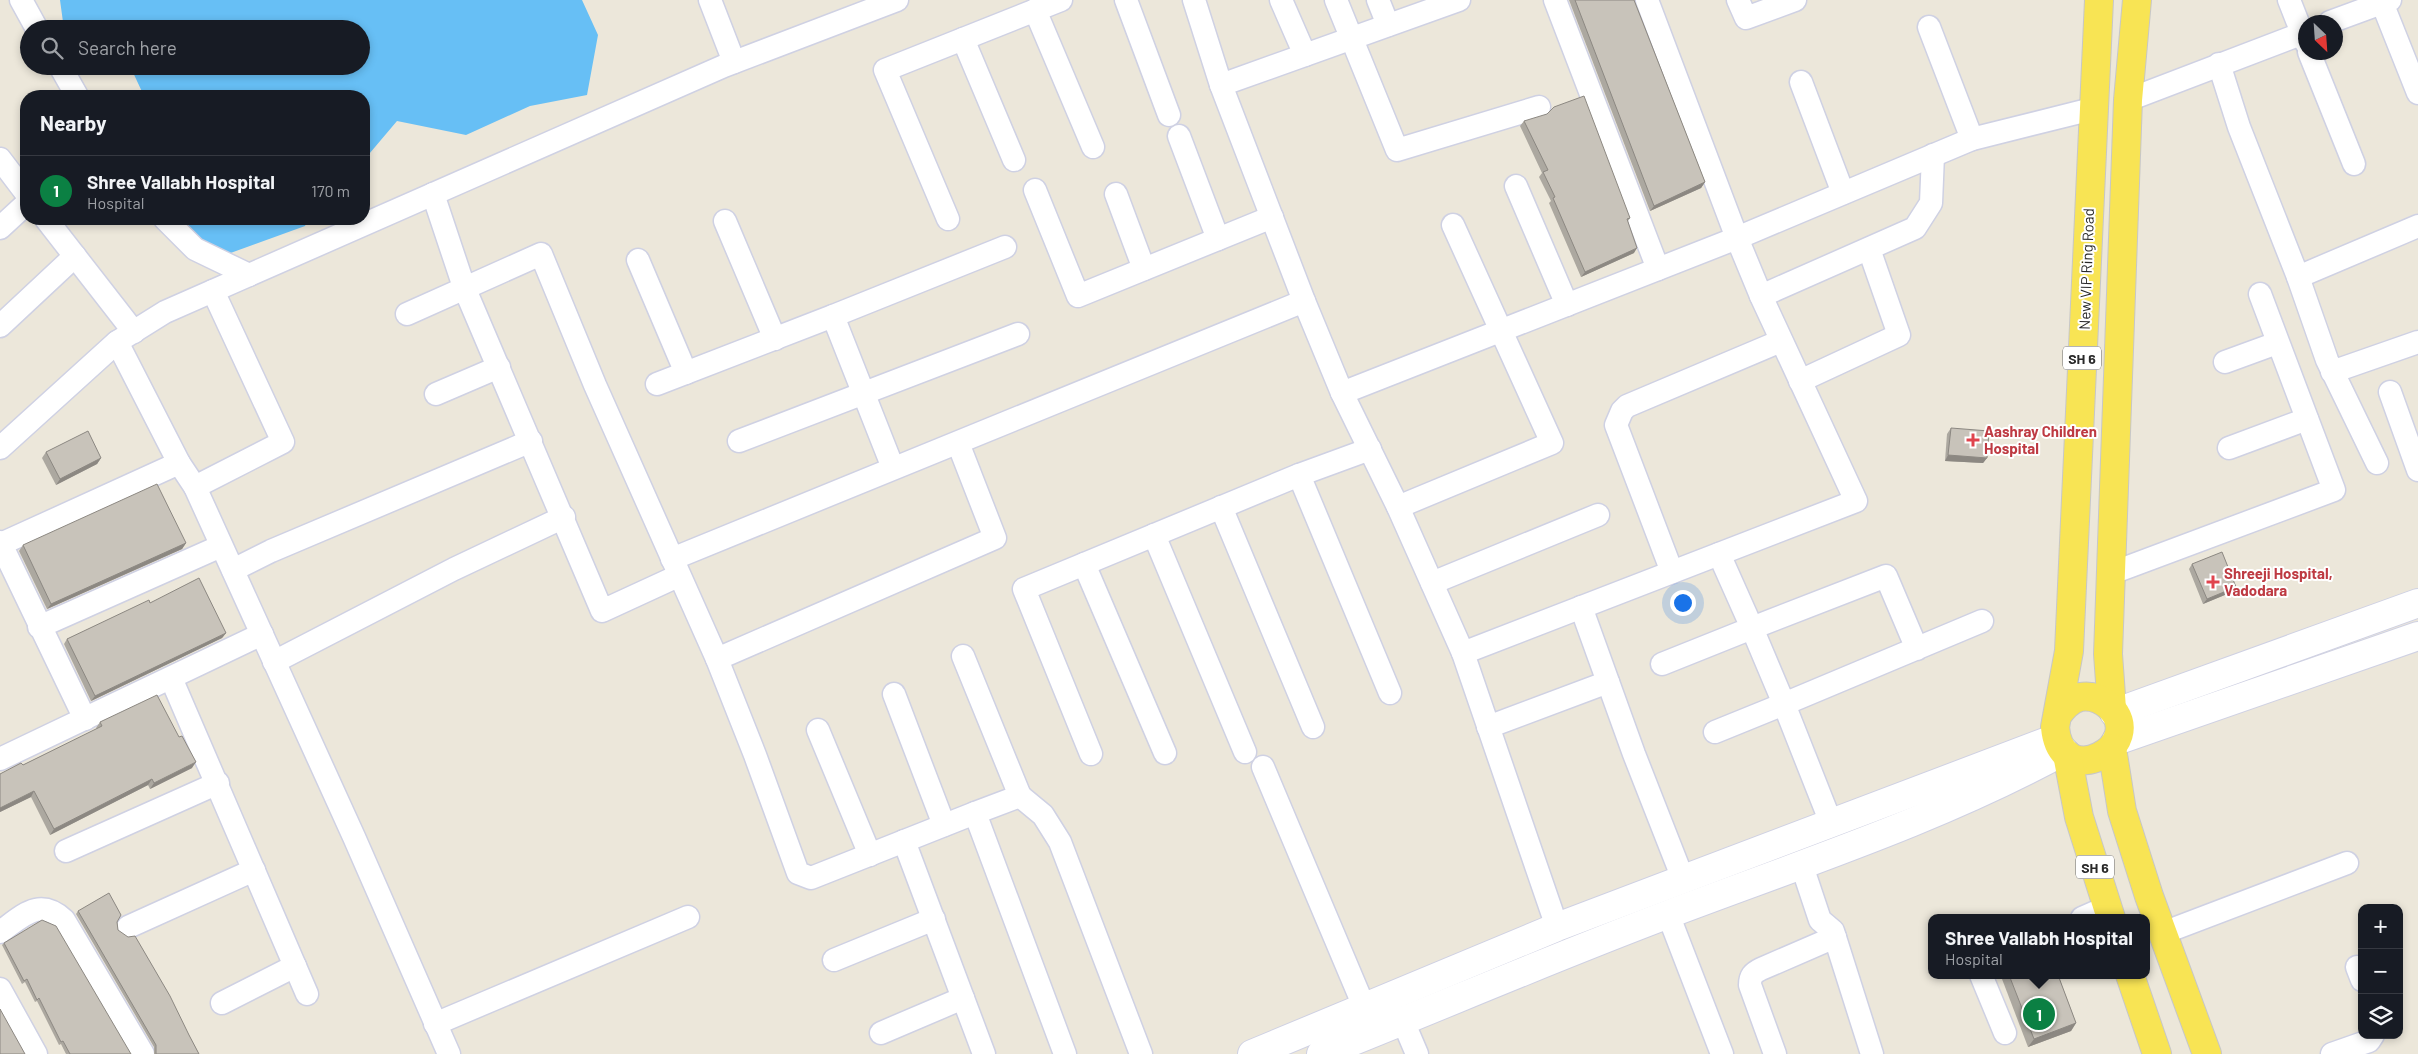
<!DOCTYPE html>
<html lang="en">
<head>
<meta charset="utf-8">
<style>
	body { margin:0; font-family:Barlow,sans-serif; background:#20242c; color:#f1f3f6 }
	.controls { position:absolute; right:15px; bottom:15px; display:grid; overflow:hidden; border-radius:10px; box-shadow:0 2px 8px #0003 }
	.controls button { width:45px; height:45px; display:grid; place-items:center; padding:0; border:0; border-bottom:1px solid #363941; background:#171b24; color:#f1f3f6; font:25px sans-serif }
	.compass { position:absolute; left:2298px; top:15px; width:45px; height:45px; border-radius:50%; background:#171b24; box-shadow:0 2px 8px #0003; rotate:155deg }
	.you { position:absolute; left:1682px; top:602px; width:18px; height:18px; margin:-12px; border:4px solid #fff; border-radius:50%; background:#1a73e8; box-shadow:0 0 0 8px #1a73e833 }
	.badge { display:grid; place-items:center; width:32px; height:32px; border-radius:50%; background:#0b8043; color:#fff; font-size:16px; font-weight:700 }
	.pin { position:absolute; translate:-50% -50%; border:2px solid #fff; box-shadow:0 1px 5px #0006 }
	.popup { position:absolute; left:1928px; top:914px; width:222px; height:65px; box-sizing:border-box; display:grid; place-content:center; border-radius:10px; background:#171b24; filter:drop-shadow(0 1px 4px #0005); font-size:16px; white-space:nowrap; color:#9ea1a6 }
	.popup b { font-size:19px; color:#f1f3f6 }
	.popup::after { content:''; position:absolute; left:50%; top:100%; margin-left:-10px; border:10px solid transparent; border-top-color:#171b24 }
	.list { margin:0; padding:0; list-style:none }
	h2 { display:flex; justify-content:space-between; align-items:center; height:65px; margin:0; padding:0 20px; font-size:21px }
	h2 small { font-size:16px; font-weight:400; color:#9ea1a6 }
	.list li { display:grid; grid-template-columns:32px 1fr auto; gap:15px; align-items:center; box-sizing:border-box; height:70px; padding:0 20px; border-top:1px solid #363941 }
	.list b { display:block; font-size:19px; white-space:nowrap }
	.list p { margin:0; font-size:16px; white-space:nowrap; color:#9ea1a6 }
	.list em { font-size:16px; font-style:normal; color:#9ea1a6 }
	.icon { flex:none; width:28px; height:28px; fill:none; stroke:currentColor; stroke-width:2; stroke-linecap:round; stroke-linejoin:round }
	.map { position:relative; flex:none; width:2418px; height:1054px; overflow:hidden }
	.search { position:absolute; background:#171b24; box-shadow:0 2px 8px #0003; left:20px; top:20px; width:350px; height:55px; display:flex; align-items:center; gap:12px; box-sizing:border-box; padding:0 18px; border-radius:28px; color:#9ea1a6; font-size:19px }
	.panel { position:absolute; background:#171b24; box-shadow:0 2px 8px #0003; left:20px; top:90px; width:350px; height:135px; border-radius:20px }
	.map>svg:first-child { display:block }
	.water { fill:#67bff5 }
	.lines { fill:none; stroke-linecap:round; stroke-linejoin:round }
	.minor-casing { stroke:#cfd1e3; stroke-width:25 }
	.tertiary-casing { stroke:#cfd1e3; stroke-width:30 }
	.primary-casing { stroke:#c7c7c7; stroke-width:30 }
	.minor { stroke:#fff; stroke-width:22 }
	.tertiary { stroke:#fff; stroke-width:28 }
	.primary { stroke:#f8e454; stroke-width:28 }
	.wall { fill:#aca8a0 }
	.shaded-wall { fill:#8c8882 }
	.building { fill:#c8c3ba; stroke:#8c8882 }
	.health-dot { fill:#e0444e; stroke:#fff; stroke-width:2 }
	.labels { text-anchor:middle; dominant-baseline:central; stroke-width:4; stroke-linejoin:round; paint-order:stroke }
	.shield { fill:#fff; stroke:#696969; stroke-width:1 }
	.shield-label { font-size:14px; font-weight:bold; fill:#292929 }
	.street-label { font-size:15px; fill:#292929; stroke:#fff }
	.health-label { font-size:15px; font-weight:bold; fill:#be3a42; stroke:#fff; text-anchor:start }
</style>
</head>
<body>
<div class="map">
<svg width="2418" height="1054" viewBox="0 0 2418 1054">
	<rect width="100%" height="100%" fill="#ece7da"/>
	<g class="water">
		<polygon points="60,0 582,0 598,35 587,95 530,106 466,135 397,121 364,160 364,96 144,96 130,66 361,66 361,29 76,29 63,22"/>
		<polygon points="177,219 308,219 305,226 225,255 197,245"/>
	</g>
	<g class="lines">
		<g class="minor-casing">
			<g id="minor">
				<polyline points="21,0 37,29"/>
				<polyline points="710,0 734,62"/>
				<polyline points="1126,0 1169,115"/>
				<polyline points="1194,0 1221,85 1304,301 1342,393 1398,507 1463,653 1557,927"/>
				<polyline points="1281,0 1305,55"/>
				<polyline points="1336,0 1397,150 1539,107"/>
				<polyline points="1378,0 1388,25"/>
				<polyline points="1555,0 1658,269"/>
				<polyline points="1738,0 1746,18 1795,0"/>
				<polyline points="2289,0 2306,43"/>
				<polyline points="2381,0 2418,93"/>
				<polyline points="1035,10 1093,147"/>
				<polyline points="2330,22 2390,0"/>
				<polyline points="1929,27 1972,139"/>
				<polyline points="963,39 1014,160"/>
				<polyline points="2309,52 2354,164"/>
				<polyline points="2219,64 2239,127 2298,277 2327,360 2377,463"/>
				<polyline points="60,66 77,96"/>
				<polyline points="1801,82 1843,193"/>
				<polyline points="1221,85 1459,0"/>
				<polyline points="2128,100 2306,32"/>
				<polyline points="1179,136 1218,239"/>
				<polyline points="0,159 26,193"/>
				<polyline points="1516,186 1567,305"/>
				<polyline points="1035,190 1078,296 1272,217"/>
				<polyline points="433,194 464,287 602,611 678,576"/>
				<polyline points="1116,194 1144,269"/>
				<polyline points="46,219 134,332"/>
				<polyline points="165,219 195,249 249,275"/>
				<polyline points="948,219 885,70 1061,0"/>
				<polyline points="725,221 775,339"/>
				<polyline points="0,228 26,204"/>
				<polyline points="638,260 686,373"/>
				<polyline points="2298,277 2418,226"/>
				<polyline points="1761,296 1915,228 1931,203 1933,155"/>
				<polyline points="407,314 541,254 595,385 717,659 995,538 958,443"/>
				<polyline points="0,326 75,256"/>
				<polyline points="2225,362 2277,343"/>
				<polyline points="2332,372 2418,342"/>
				<polyline points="1800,381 1899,335 1869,249"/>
				<polyline points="657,384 833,316"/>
				<polyline points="2390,392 2418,470"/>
				<polyline points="1342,393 1737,238 1972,139 2092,109"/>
				<polyline points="436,394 499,367"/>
				<polyline points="739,441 1018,334"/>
				<polyline points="0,448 117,342"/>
				<polyline points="2229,448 2307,419"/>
				<polyline points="893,468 833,316 1005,247"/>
				<polyline points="1299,475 1390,693"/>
				<polyline points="195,487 283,442 213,291"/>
				<polyline points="1221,507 1313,727"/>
				<polyline points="1398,507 1552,443 1453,225"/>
				<polyline points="1154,535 1245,752"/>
				<polyline points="0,542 85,719"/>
				<polyline points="1,544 179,463"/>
				<polyline points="672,559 1304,301"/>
				<polyline points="1084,564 1165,753"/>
				<polyline points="233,570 271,551 531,441"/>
				<polyline points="1672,572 1616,425 1622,411 1627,406 1781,341"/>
				<polyline points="2112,573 2334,490 2260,294"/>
				<polyline points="1432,583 1598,515"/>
				<polyline points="1581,607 1634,754 1683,879"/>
				<polyline points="39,627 221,546"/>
				<polyline points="1917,649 1886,576 1752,628 1784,704 1982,621"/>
				<polyline points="1463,653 1856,501 1761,296 1737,238 1647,0"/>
				<polyline points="963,656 1020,796 975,813"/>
				<polyline points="717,659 755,755 798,873 811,878 975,813 1065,1054"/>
				<polyline points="274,662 454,569 564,517"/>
				<polyline points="1662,664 1752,628 1719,554"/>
				<polyline points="171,678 307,994"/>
				<polyline points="894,694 944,825"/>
				<polyline points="1488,727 1608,682"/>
				<polyline points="818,730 870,855"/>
				<polyline points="1715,732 1784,704 1831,823"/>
				<polyline points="1091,754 1024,589 1299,475 1370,449"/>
				<polyline points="0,759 262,634"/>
				<polyline points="1263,767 1365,1009"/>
				<polyline points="1020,796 1043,815 1060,842 1141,1054"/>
				<polyline points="904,841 984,1054"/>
				<polyline points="66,851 218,783"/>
				<polyline points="1802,866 1820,920 1833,931 1872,1054"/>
				<polyline points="1668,914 1722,1054"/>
				<polyline points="2082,918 2107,907"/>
				<polyline points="128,927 254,870"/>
				<path d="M0,932C23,916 39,897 64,920L143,1054"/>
				<polyline points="2163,933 2347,863"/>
				<polyline points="834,960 934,919"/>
				<polyline points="2357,967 2362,980"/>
				<polyline points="1981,975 2005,1033"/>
				<polyline points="0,989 36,1054"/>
				<polyline points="222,1003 295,966"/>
				<polyline points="1403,1021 1417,1054"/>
				<polyline points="435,1024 688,917"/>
				<polyline points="881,1033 963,998"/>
				<polyline points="449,1054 354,837 195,487 179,463 117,342 165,312 724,66 897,0"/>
				<path d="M1775,1054L1750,985C1750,976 1753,973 1761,969L1835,937"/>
				<polyline points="2332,1054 2369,1041 2373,1035"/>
			</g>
		</g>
		<g class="tertiary-casing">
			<g id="tertiary">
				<polyline points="2114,713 2418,603"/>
				<polyline points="2116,741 2418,636"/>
				<polyline points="1252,1054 1557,927 2056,738"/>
				<path d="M1321,1054C1437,1008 1552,958 1669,914C1801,864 1940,819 2064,751"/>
			</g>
		</g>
		<g class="primary-casing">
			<g id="primary">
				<polyline points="2112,709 2108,654 2128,100 2137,0"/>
				<path d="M2057,716C2063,707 2069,700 2080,697C2091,695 2101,699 2109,706C2150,744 2061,795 2055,727L2069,651L2099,0"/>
				<polyline points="2112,748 2122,811 2149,896 2207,1054"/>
				<polyline points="2067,754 2079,817 2111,918"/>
				<polyline points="2130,975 2157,1054"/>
			</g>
		</g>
		<use href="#minor" class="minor"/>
		<use href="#tertiary" class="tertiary"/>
		<use href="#primary" class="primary"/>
	</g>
	<g class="wall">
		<polygon points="1569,0 1634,0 1705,182 1701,188 1650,211"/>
		<polygon points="1524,121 1630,218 1628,221 1634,253 1581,277 1549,203 1551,201 1539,177 1542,173 1520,126"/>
		<polygon points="1951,428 1987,458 1983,463 1945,461 1947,434"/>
		<polygon points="46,452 101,458 97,464 56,485 42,458"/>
		<polygon points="186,543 182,549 47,609 19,551 23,545"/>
		<polygon points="2192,564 2232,592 2203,604 2189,569"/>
		<polygon points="150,603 226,633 222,638 91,701 64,644 67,639"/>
		<polygon points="100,722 192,768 150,789 148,785 50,835 31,797 0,812 0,774 23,765 97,729 96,728"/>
		<polygon points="78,911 117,922 118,930 189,1035 199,1054 154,1054 154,1047 76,914"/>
		<polygon points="4,943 131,1054 66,1054 61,1044 59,1045 37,1001 35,1002 25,982 22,984 2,945"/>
		<polygon points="2004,975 2058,975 2076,1023 2071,1031 2028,1047 2002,979"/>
	</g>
	<g class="shaded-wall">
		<polygon points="1705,182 1701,188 1650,211 1654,206"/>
		<polygon points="1637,248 1634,253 1581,277 1585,272"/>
		<polygon points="1948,455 1987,458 1983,463 1945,461"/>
		<polygon points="101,458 97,464 56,485 60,479"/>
		<polygon points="186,543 182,549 47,609 51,604"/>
		<polygon points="2236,587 2232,592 2203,604 2207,599"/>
		<polygon points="226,633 222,638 91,701 95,696"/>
		<polygon points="196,762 192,768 150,789 154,783"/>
		<polygon points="152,779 148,785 50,835 54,829"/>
		<polygon points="34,791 31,797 0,812 0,808"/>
		<polygon points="2076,1023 2071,1031 2028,1047 2034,1039"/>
	</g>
	<g class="building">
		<polygon points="1575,0 1634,0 1705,182 1654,206"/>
		<polygon points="1584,96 1630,218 1627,219 1637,248 1585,272 1553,198 1555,197 1543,172 1548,170 1524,121 1547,114 1554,107"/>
		<polygon points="1951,428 1989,431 1987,458 1948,455"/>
		<polygon points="88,431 101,458 60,479 46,452"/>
		<polygon points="157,484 186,543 51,604 23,545"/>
		<polygon points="2222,552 2236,587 2207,599 2192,564"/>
		<polygon points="199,578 226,633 95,696 67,639 149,600 150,603"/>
		<polygon points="157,695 179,737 182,736 196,762 154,783 152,779 54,829 34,791 0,808 0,774 21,763 23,765 102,726 100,722"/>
		<polygon points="109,893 121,915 117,922 118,930 128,937 135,936 170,996 189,1035 199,1054 156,1054 156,1045 78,911"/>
		<polygon points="42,920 56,926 131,1054 70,1054 63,1041 61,1042 39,998 37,1000 27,979 24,981 4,943"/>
		<polygon points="2009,975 2058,975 2076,1023 2034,1039"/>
		<polygon points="0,1009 25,1054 0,1054"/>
	</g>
	<g class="health-dot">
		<path d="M1970.5 432.5h5v5h5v5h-5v5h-5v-5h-5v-5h5z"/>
		<path d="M2210.5 574.5h5v5h5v5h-5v5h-5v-5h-5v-5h5z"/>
	</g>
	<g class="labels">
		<g class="shield">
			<rect x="2063" y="346.5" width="38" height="23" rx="4"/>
			<rect x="2076" y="855.5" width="38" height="23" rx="4"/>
		</g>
		<g class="shield-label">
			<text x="2082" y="358">SH 6</text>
			<text x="2095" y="867">SH 6</text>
		</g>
		<g class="street-label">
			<text transform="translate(2086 269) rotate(-88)">New VIP Ring Road</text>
		</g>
		<g class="health-label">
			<text x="1984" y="431">Aashray Children<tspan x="1984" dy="17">Hospital</tspan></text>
			<text x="2224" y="573">Shreeji Hospital,<tspan x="2224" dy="17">Vadodara</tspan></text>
		</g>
	</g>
</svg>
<div class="controls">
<button>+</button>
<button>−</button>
<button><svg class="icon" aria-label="layers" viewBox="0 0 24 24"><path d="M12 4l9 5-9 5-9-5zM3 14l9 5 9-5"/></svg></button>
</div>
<svg class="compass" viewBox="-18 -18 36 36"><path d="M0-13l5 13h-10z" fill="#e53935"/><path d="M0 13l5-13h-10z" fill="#9ea1a6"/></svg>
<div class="you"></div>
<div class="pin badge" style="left:2039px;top:1014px">1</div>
<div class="popup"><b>Shree Vallabh Hospital</b>Hospital</div>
<div class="search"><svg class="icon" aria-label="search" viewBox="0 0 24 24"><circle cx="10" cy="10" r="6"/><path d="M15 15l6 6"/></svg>Search here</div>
<section class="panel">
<h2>Nearby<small></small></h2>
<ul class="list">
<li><span class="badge">1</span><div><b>Shree Vallabh Hospital</b><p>Hospital</p></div><em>170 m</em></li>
</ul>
</section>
</div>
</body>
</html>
